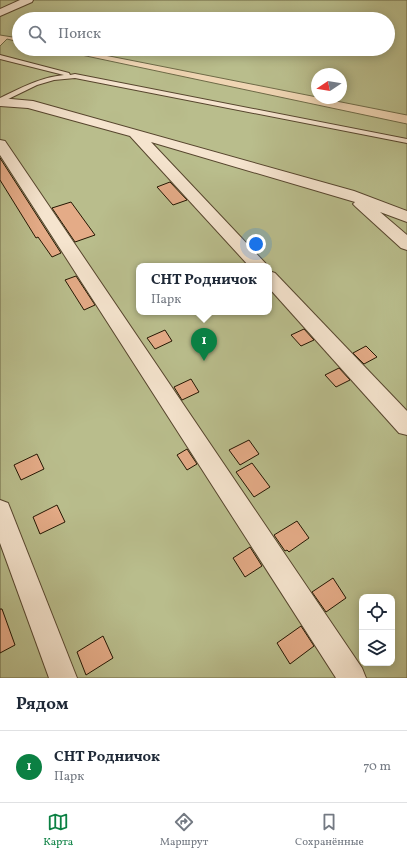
<!DOCTYPE html>
<html lang="ru">
<head>
<meta charset="utf-8">
<style>
	body { margin:0; font-family:Vollkorn,serif; background:#f6f6f7; color:#1f2937 }
	.controls { position:absolute; right:12px; bottom:12px; display:grid; overflow:hidden; border-radius:8px; box-shadow:0 2px 10px #0003 }
	.controls button { width:36px; height:36px; display:grid; place-items:center; padding:0; border:0; border-bottom:1px solid #e0e1e3; background:#fff; color:#1f2937; font:20px sans-serif }
	.compass { position:absolute; left:311px; top:68px; width:36px; height:36px; border-radius:50%; background:#fff; box-shadow:0 2px 10px #0003; rotate:258deg }
	.you { position:absolute; left:256px; top:244px; width:14px; height:14px; margin:-10px; border:3px solid #fff; border-radius:50%; background:#1a73e8; box-shadow:0 0 0 6px #1a73e833 }
	.badge { display:grid; place-items:center; width:26px; height:26px; border-radius:50%; background:#0b8043; color:#fff; font-size:13px; font-weight:700 }
	.pin { position:absolute; translate:-50% -33px; filter:drop-shadow(0 1px 2px #0008) }
	.pin::after { content:''; position:absolute; top:21px; width:14px; height:12px; background:inherit; clip-path:polygon(0 0,100% 0,50% 100%) }
	.popup { position:absolute; left:136px; top:263px; width:136px; height:52px; box-sizing:border-box; display:grid; place-content:center; border-radius:8px; background:#fff; filter:drop-shadow(0 1px 3px #0005); font-size:13px; white-space:nowrap; color:#747a83 }
	.popup b { font-size:15px; color:#1f2937 }
	.popup::after { content:''; position:absolute; left:50%; top:100%; margin-left:-8px; border:8px solid transparent; border-top-color:#fff }
	.list { margin:0; padding:0; list-style:none }
	h2 { display:flex; justify-content:space-between; align-items:center; height:52px; margin:0; padding:0 16px; font-size:17px }
	h2 small { font-size:13px; font-weight:400; color:#747a83 }
	.list li { display:grid; grid-template-columns:26px 1fr auto; gap:12px; align-items:center; box-sizing:border-box; height:72px; padding:0 16px; border-top:1px solid #e0e1e3 }
	.list b { display:block; font-size:15px; white-space:nowrap }
	.list p { margin:0; font-size:13px; white-space:nowrap; color:#747a83 }
	.list em { font-size:13px; font-style:normal; color:#747a83 }
	.icon { flex:none; width:22px; height:22px; fill:none; stroke:currentColor; stroke-width:2; stroke-linecap:round; stroke-linejoin:round }
	.map { position:relative; flex:none; width:407px; height:678px; overflow:hidden }
	.search { position:absolute; background:#fff; box-shadow:0 2px 10px #0003; left:12px; right:12px; top:12px; height:44px; display:flex; align-items:center; gap:10px; box-sizing:border-box; padding:0 14px; border-radius:22px; color:#747a83; font-size:15px }
	.sheet { height:124px; background:#fff }
	nav { display:flex; justify-content:space-around; align-items:center; box-sizing:border-box; height:56px; border-top:1px solid #e0e1e3; background:#fff; font-size:11px; color:#747a83 }
	nav a { display:grid; justify-items:center; gap:2px }
	nav .on { color:#0b8043 }
	.map>svg:first-child { display:block }
	.green { fill:#b9bd8c; stroke:#6e6a47; fill-rule:evenodd }
	.building { fill:#e4ab87; stroke:#241602 }
	.lines { fill:none; stroke-linecap:round; stroke-linejoin:round }
	.service-casing { stroke:#57462e; stroke-width:2 }
	.minor-casing { stroke:#57462e; stroke-width:2 }
	.service { fill:#f5e4ce; fill-rule:evenodd }
	.minor { fill:#f5e4ce; fill-rule:evenodd }
</style>
</head>
<body>
<div class="map">
<svg width="407" height="678" viewBox="0 0 407 678">
	<rect width="100%" height="100%" fill="#efd5b3"/>
	<filter id="stains"><feTurbulence type="fractalNoise" baseFrequency=".005" numOctaves="4"/><feColorMatrix values="0 0 0 0 .2 0 0 0 0 .09 0 0 0 0 .02 0 0 0 .5 -.17"/></filter>
	<radialGradient id="worn" r=".72"><stop offset=".6" stop-color="#630" stop-opacity="0"/><stop offset="1" stop-color="#630" stop-opacity=".3"/></radialGradient>
	<g class="green">
		<polygon points="0,0 407,0 407,115 321,98 341,98 341,74 317,74 317,97 74,49 388,49 388,19 19,19 19,38 0,35"/>
		<path d="M7,39L19,42V49H53L407,124V678H0V46ZM139,266H269V312H139ZM362,597H392V663H362Z"/>
	</g>
	<g class="building">
		<polygon points="0,158 61,253 52,257 38,237 36,238 0,180"/>
		<polygon points="170,182 187,200 173,205 157,187"/>
		<polygon points="71,202 95,235 75,242 52,208"/>
		<polygon points="76,276 95,305 84,310 65,280"/>
		<polygon points="304,329 314,340 301,346 291,335"/>
		<polygon points="165,330 172,341 155,349 147,338"/>
		<polygon points="366,346 377,357 364,364 353,353"/>
		<polygon points="339,368 350,380 336,387 325,375"/>
		<polygon points="191,379 199,392 182,400 174,387"/>
		<polygon points="249,440 259,454 240,465 229,450"/>
		<polygon points="187,449 197,464 187,470 177,455"/>
		<polygon points="37,454 44,469 21,480 14,465"/>
		<polygon points="252,463 270,487 254,497 236,472"/>
		<polygon points="57,505 65,522 40,534 33,517"/>
		<polygon points="297,521 309,538 289,552 287,550 285,551 274,535"/>
		<polygon points="250,547 262,566 245,577 233,558"/>
		<polygon points="333,578 346,598 326,612 312,592"/>
		<polygon points="0,609 2,609 15,645 0,653"/>
		<polygon points="301,626 314,646 290,664 277,643"/>
		<polygon points="103,636 113,658 86,675 77,652"/>
	</g>
	<g class="lines">
		<g class="service-casing">
			<path id="service" d="M0,55L69,73L70,75L75,74L407,139V143L75,78L54,80L37,85L0,103V98C21,88 41,77 64,75L0,59Z"/>
		</g>
		<g class="minor-casing">
			<g id="minor">
				<polygon points="20,0 33,0 32,2 0,16 0,9"/>
				<polygon points="0,98 33,101 354,191 407,211 407,222 380,212 407,235 407,250 401,248 356,207 353,204 355,202 151,142 268,266 249,266 130,136 28,108 0,106"/>
				<polygon points="0,140 5,141 7,144 362,668 366,678 336,678 0,155"/>
				<polygon points="269,271 275,273 407,411 407,435 399,433 269,288"/>
				<polygon points="0,500 8,503 77,678 49,678 0,543"/>
			</g>
		</g>
		<use href="#service" class="service"/>
		<use href="#minor" class="minor"/>
	</g>
	<rect width="100%" height="100%" filter="url(#stains)"/>
	<rect width="100%" height="100%" fill="url(#worn)"/>
</svg>
<div class="controls">
<button><svg class="icon" aria-label="locate" viewBox="0 0 24 24"><circle cx="12" cy="12" r="6"/><path d="M12 2v4M12 18v4M2 12h4M18 12h4"/></svg></button>
<button><svg class="icon" aria-label="layers" viewBox="0 0 24 24"><path d="M12 4l9 5-9 5-9-5zM3 14l9 5 9-5"/></svg></button>
</div>
<svg class="compass" viewBox="-18 -18 36 36"><path d="M0-13l5 13h-10z" fill="#e53935"/><path d="M0 13l5-13h-10z" fill="#747a83"/></svg>
<div class="you"></div>
<div class="pin badge" style="left:204px;top:361px">1</div>
<div class="popup"><b>СНТ Родничок</b>Парк</div>
<div class="search"><svg class="icon" aria-label="search" viewBox="0 0 24 24"><circle cx="10" cy="10" r="6"/><path d="M15 15l6 6"/></svg>Поиск</div>
</div>
<section class="sheet">
<h2>Рядом<small></small></h2>
<ul class="list">
<li><span class="badge">1</span><div><b>СНТ Родничок</b><p>Парк</p></div><em>70 m</em></li>
</ul>
</section>
<nav>
<a class="on"><svg class="icon" aria-label="map" viewBox="0 0 24 24"><path d="M3 6l6-2 6 2 6-2v14l-6 2-6-2-6 2zM9 4v14M15 6v14"/></svg>Карта</a>
<a><svg class="icon" aria-label="directions" viewBox="0 0 24 24"><path d="M12 3l9 9-9 9-9-9zM9 14v-3h6M13 9l2 2-2 2"/></svg>Маршрут</a>
<a><svg class="icon" aria-label="saved" viewBox="0 0 24 24"><path d="M7 4h10v16l-5-4-5 4z"/></svg>Сохранённые</a>
</nav>
</body>
</html>
